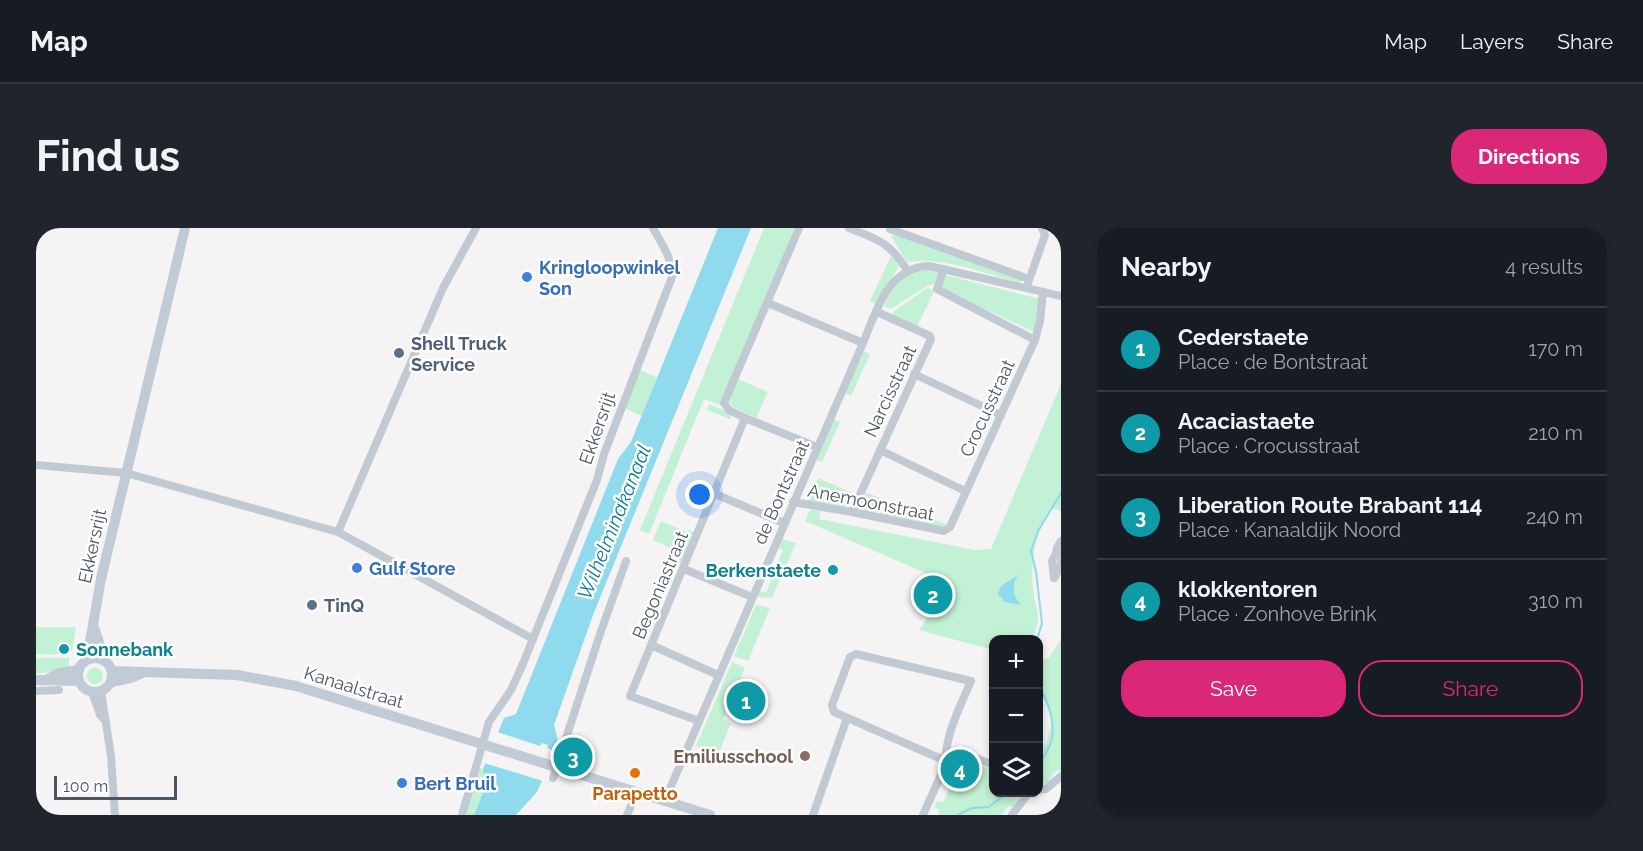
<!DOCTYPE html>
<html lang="en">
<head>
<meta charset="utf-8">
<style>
	body { margin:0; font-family:Raleway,sans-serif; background:#20242c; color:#f1f3f6 }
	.controls { position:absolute; right:18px; bottom:18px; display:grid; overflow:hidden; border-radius:12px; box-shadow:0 3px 9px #0003 }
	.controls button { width:54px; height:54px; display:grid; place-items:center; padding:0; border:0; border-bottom:2px solid #363941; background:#171b24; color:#f1f3f6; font:30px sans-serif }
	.scale { position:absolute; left:18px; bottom:15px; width:123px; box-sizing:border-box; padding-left:6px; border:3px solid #4a5661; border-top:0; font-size:16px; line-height:21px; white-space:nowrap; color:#4a5661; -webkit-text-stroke:4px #fff; paint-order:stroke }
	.you { position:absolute; left:664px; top:267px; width:21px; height:21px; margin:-15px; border:4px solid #fff; border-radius:50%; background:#1a73e8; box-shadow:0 0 0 9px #1a73e833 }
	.badge { display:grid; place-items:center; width:39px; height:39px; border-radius:50%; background:#db2777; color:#fff; font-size:20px; font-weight:700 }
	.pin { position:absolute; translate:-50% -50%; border:3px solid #fff; box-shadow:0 2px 6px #0006 }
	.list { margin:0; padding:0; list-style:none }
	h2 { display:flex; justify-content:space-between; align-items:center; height:78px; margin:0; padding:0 24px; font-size:26px }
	h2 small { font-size:20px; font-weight:400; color:#9ea1a6 }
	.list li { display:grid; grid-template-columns:39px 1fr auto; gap:18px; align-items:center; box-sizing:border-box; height:84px; padding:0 24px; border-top:2px solid #363941 }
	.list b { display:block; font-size:22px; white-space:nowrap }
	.list p { margin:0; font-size:20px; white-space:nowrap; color:#9ea1a6 }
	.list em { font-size:20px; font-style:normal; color:#9ea1a6 }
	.actions { display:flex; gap:12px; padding:18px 24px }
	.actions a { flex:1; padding:14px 0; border:2px solid #db2777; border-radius:24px; text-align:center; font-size:21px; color:#db2777 }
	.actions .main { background:#db2777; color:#fff }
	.icon { flex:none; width:33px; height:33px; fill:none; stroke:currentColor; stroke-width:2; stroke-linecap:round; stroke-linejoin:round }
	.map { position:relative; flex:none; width:1025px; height:587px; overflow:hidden; border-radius:24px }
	header { display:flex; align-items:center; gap:36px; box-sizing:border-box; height:84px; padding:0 30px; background:#171b24; border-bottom:2px solid #363941 }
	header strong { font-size:28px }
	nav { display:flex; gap:33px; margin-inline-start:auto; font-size:21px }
	.intro { display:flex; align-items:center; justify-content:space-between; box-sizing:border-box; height:144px; padding:0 36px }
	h1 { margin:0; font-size:42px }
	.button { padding:15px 27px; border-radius:24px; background:#db2777; color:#fff; font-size:21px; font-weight:700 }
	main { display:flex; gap:36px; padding:0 36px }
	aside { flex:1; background:#171b24; border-radius:24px; box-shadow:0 3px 9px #0003 }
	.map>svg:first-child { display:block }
	.green { fill:#c3f1d5; fill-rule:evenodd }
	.water { fill:#90daee }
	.pier { fill:#f5f3f3 }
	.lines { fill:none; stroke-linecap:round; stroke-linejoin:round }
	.stream { stroke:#90daee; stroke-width:2 }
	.street { stroke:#c1cad2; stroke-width:8 }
	.secondary { stroke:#c1cbd6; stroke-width:10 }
	.shop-dot { fill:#3f7fe0; stroke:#fff; stroke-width:2 }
	.service-dot { fill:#5c6f8a; stroke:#fff; stroke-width:2 }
	.culture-dot { fill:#0f9aa8; stroke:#fff; stroke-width:2 }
	.education-dot { fill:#8d6e63; stroke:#fff; stroke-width:2 }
	.food-dot { fill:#e8710a; stroke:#fff; stroke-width:2 }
	.labels { text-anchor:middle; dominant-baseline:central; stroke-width:5; stroke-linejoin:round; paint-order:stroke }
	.shop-label { font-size:18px; font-weight:bold; fill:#366cbe; stroke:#fff; text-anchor:start }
	.service-label { font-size:18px; font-weight:bold; fill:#4e5e75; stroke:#fff; text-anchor:start }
	.street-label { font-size:18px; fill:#4a5661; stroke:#fff }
	.culture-label { font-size:18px; font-weight:bold; fill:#0d838f; stroke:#fff; text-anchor:end }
	.education-label { font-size:18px; font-weight:bold; fill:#785e54; stroke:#fff; text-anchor:end }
	.food-label { font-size:18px; font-weight:bold; fill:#c56008; stroke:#fff }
	.water-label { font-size:20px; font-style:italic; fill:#0c7c9b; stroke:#fff }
</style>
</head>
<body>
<header>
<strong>Map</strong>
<nav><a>Map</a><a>Layers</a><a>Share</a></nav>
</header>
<div class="intro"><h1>Find us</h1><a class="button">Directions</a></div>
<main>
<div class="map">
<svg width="1025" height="587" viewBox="0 0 1025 587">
	<rect width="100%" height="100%" fill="#f5f3f3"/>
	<g class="green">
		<polygon points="728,0 758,0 725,83 690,179 668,171 613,306 604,302"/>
		<path d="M867,6L987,51L984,55C948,45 908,29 871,34L856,10V7Z"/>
		<polygon points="856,26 863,38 841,76 834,73"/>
		<path d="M889,42L904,43L898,56L891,58L855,81L848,78C858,57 865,48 889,42Z"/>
		<polygon points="909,47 1004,71 998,104 904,60"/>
		<polygon points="891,60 898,63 881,99 855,89 857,84"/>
		<polygon points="828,123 834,126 815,168 809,165"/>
		<polygon points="603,142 621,149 606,188 588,180"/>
		<polygon points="702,151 732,164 720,190 697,179 693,173"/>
		<path d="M1025,156V283L1016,280C999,304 994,332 997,361C1000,387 1007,385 996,411L957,412V422L883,402L915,356L769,293L774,282L785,283L783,291L939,322L955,321ZM981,348C975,358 977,368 984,377L964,370L971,354Z"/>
		<polygon points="673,176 696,186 694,191 671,182"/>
		<polygon points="797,191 804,194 786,234 779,231"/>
		<polygon points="782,250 819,266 812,281 772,274"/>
		<polygon points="829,264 909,296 907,301 822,281"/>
		<polygon points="625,293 651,304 652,302 659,305 651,324 646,323 651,325 646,336 642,334 644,324 617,312"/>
		<polygon points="745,311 760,315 736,370 722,369 723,363 730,365 737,346 731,343 733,339 739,342 747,322 741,319"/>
		<polygon points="720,377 734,380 712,433 698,428"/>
		<polygon points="0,399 40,399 36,423 16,427 0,426"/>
		<polygon points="1025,411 1025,542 1020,543 1011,555 1003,557 1003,526 1011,514 1015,496 1013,482 1003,462 1003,433 1013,430"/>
		<polygon points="3,430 33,430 33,438 35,439 20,443 0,446 0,431"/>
		<polygon points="696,434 709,440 687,491 695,495 683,525 660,518"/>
		<circle cx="59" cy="448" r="8"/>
		<polygon points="926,532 935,532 957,543 957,564 981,565 983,569 978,580 972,578 966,587 902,587 904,582 898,579 901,573 907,575 919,547 914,543 919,535"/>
		<polygon points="443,539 447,541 449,560 438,587 430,587"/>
	</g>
	<g class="water">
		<polygon points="682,0 715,0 557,387 518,497 522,513 501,564 480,587 438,587 449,560 447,541 468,490 480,486 582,231 595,214"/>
		<path d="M982,347C975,358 977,368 985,377L969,374L962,366L965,358Z"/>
	</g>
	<polygon class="pier" points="461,504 504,518 506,515 512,517 511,520 519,523 507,553 448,535"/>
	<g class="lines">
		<g class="stream">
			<polyline points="1001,412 1006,395 1000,344 995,323 1002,303 1025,265"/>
			<path d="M1002,456C1018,484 1025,511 1002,536"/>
			<polyline points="921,587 936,580 953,579 972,564"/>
		</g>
		<g class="street">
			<polyline points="763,0 688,175 693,182 709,190 781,219"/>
			<path d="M813,0C843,12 853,14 871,42"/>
			<polyline points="854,1 993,51"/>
			<polyline points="908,41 901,61 999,112"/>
			<polyline points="992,55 1009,7 1006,0"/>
			<polyline points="732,75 827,115"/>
			<polyline points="878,146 965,187"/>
			<polyline points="844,222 929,263"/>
			<polyline points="0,237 90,245 302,304 497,411"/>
			<polyline points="679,266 748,295"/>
			<polyline points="757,274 816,284 908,303 914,299 999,112 1004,93 1007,64"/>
			<polyline points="816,284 895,111 894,108 841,84"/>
			<polyline points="302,304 407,60 440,0"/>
			<polyline points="1025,313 1021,320 1020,326 1025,328"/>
			<polyline points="648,341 716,369"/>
			<polyline points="1019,349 1025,335"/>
			<polyline points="1018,350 1016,333 1020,326"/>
			<polyline points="615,417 682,447"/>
			<polyline points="0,463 23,462"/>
			<polyline points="65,463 75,528 79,587"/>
			<polyline points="56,464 64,487 70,493"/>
			<polyline points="663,493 594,468 709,190"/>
			<polyline points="517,550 564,406 590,333"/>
			<polyline points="1002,562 1010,561 1025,548"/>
			<path d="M629,572L827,115C841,82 851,40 893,38L1025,68"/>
			<path d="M426,587L453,494L475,462L486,438L561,252L568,226L636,49C636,30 626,16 617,0"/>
			<polyline points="591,587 601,564"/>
			<polyline points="777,587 811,490"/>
			<path d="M887,587L909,538C909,507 923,481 935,453L820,426L814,429L796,477L798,484L903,530C923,527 939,528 957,537"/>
			<polyline points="976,587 993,564"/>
		</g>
		<g class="secondary">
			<polyline points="58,399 63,414 65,431"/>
			<circle cx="59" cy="447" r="17"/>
			<polyline points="54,431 54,414 65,351 149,0"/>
			<polyline points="76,443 201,447 260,458 674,587"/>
			<polyline points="12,451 23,445 43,442"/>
			<polyline points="0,452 43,453"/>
			<polyline points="75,454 95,450 107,445"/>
		</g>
	</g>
	<g class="shop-dot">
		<circle cx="491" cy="49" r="6"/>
		<circle cx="321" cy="340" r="6"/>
		<circle cx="366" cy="555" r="6"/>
	</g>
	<g class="service-dot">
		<circle cx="363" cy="125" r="6"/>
		<circle cx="276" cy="377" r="6"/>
	</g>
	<g class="culture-dot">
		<circle cx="797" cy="342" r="6"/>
		<circle cx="28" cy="421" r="6"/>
	</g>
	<circle class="education-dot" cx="769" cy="528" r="6"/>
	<circle class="food-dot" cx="599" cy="545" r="6"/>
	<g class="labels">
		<g class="shop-label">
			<text x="503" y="39">Kringloopwinkel<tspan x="503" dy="21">Son</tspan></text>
			<text x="333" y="340">Gulf Store</text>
			<text x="378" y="555">Bert Bruil</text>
		</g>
		<g class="service-label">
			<text x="375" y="115">Shell Truck<tspan x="375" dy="21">Service</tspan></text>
			<text x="288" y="377">TinQ</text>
		</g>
		<g class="street-label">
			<text transform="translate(854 163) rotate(-65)">Narcisstraat</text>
			<text transform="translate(951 180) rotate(-65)">Crocusstraat</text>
			<text transform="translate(561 200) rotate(-71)">Ekkersrijt</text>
			<text transform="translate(745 264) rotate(-66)">de Bontstraat</text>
			<text transform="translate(835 274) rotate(11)">Anemoonstraat</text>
			<text transform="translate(56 318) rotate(-78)">Ekkersrijt</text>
			<text transform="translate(624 357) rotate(-67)">Begoniastraat</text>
			<text transform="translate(318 459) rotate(17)">Kanaalstraat</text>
		</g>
		<g class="culture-label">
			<text x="785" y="342">Berkenstaete</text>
			<text x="40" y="421" text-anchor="start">Sonnebank</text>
		</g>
		<g class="education-label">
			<text x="757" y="528">Emiliusschool</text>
		</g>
		<g class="food-label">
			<text x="599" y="565">Parapetto</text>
		</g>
		<g class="water-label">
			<text transform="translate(578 294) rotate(-68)">Wilhelminakanaal</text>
		</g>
	</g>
</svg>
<div class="controls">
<button>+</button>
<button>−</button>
<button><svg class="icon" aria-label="layers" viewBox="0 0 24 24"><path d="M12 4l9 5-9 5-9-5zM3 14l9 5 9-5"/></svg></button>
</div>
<div class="scale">100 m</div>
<div class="you"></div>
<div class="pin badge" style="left:710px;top:473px;background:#0f9aa8">1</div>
<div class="pin badge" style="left:897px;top:367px;background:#0f9aa8">2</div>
<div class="pin badge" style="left:537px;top:529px;background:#0f9aa8">3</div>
<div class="pin badge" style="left:924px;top:541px;background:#0f9aa8">4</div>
</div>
<aside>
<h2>Nearby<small>4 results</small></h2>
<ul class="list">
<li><span class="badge" style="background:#0f9aa8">1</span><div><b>Cederstaete</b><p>Place · de Bontstraat</p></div><em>170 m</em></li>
<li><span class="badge" style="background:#0f9aa8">2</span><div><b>Acaciastaete</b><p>Place · Crocusstraat</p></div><em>210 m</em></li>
<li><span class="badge" style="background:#0f9aa8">3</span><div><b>Liberation Route Brabant 114</b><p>Place · Kanaaldijk Noord</p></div><em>240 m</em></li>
<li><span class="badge" style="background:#0f9aa8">4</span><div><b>klokkentoren</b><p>Place · Zonhove Brink</p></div><em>310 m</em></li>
</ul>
<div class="actions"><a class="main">Save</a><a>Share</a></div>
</aside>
</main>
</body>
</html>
